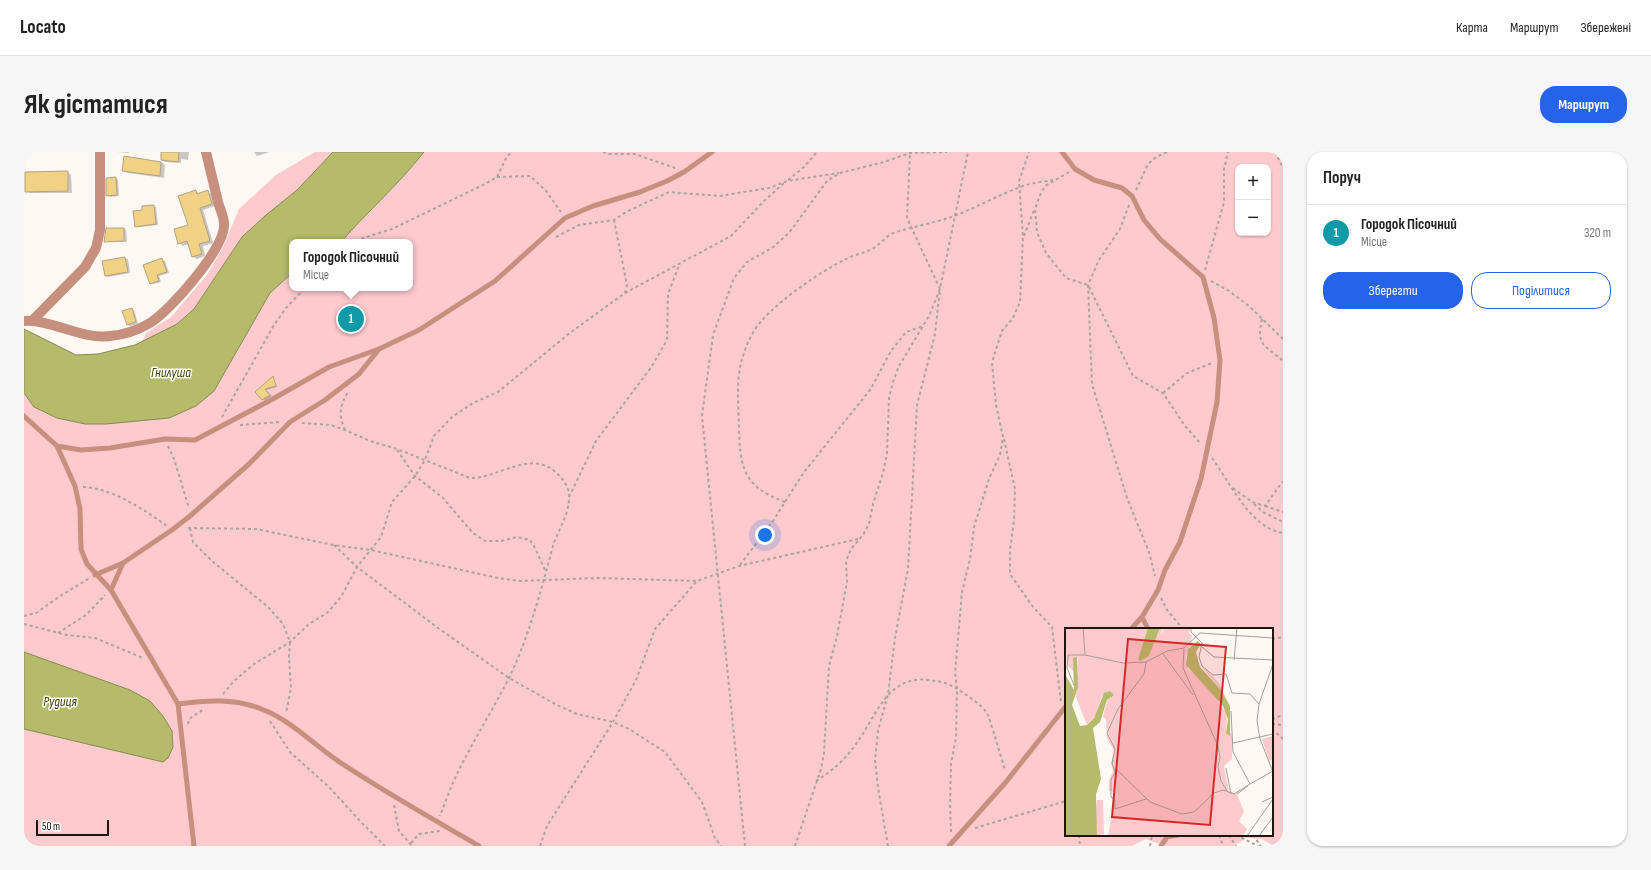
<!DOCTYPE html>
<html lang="uk">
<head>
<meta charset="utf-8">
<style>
	body { margin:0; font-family:"Sofia Sans Condensed",sans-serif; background:#f6f6f6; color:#222 }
	.controls { position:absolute; right:12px; top:12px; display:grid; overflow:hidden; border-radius:8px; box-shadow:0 1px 3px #0004 }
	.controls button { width:36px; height:36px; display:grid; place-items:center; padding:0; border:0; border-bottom:1px solid #e0e0e0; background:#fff; color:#222; font:20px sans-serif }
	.scale { position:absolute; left:12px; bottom:10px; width:73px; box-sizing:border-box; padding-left:4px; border:2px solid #1f150c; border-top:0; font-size:11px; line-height:14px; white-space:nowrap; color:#1f150c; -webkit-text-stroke:3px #fff; paint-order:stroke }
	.you { position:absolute; left:741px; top:383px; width:14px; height:14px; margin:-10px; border:3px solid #fff; border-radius:50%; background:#1a73e8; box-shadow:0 0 0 6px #1a73e833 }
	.badge { display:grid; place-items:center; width:26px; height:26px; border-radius:50%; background:#2563eb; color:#fff; font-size:13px; font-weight:700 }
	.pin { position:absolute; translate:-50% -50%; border:2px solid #fff; box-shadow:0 1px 4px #0006 }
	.popup { position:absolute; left:265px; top:87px; width:124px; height:52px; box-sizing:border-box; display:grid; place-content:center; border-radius:8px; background:#fff; filter:drop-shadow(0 1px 3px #0005); font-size:13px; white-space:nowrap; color:#767676 }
	.popup b { font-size:15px; color:#222 }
	.popup::after { content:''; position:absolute; left:50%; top:100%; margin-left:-8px; border:8px solid transparent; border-top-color:#fff }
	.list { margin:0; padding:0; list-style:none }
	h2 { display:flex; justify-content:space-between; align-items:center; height:52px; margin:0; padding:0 16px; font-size:17px }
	h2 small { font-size:13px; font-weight:400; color:#767676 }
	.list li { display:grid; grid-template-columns:26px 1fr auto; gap:12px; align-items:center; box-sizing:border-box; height:56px; padding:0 16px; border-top:1px solid #e0e0e0 }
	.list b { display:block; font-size:15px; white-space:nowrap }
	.list p { margin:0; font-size:13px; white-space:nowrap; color:#767676 }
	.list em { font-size:13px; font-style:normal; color:#767676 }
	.actions { display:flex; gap:8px; padding:12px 16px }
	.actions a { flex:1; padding:9px 0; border:1px solid #2563eb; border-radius:16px; text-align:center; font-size:14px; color:#2563eb }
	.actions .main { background:#2563eb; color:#fff }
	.map { position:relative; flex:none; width:1259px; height:694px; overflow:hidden; border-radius:16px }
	header { display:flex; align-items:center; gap:24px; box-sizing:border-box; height:56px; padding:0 20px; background:#fff; border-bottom:1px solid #e0e0e0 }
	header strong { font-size:19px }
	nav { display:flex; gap:22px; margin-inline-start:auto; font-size:14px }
	.intro { display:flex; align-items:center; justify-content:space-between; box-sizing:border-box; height:96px; padding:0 24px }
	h1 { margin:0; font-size:28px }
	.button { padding:10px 18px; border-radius:16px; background:#2563eb; color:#fff; font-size:14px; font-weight:700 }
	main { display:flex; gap:24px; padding:0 24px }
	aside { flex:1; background:#fff; border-radius:16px; box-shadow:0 1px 3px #0004 }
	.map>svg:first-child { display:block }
	.green { fill:#fecace; fill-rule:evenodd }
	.water { fill:#b5bb6b; stroke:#88894e }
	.shadow { fill:#0003 }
	.building { fill:#f1d184; stroke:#b0a383 }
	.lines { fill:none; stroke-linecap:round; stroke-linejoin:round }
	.path { stroke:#aaa39c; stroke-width:2; stroke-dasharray:3 3; stroke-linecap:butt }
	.service { stroke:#c78f7d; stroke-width:5 }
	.minor { stroke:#c78f7d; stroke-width:10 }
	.labels { text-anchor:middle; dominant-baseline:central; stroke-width:3; stroke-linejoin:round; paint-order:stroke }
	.water-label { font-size:14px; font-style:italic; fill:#424404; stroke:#fff }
	.inset-road { fill:none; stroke:#a59d97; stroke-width:1 }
	.view { fill:#d62828; fill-opacity:0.15; stroke:#d62828; stroke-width:2 }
	.inset-edge { fill:none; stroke:#1f150c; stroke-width:2 }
</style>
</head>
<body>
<header>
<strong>Locato</strong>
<nav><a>Карта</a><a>Маршрут</a><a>Збережені</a></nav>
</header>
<div class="intro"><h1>Як дістатися</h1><a class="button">Маршрут</a></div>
<main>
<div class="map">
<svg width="1259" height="694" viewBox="0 0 1259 694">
	<rect width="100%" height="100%" fill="#fef8f3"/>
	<g class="green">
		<polygon points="291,0 309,0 273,38 242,63 218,85 170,157 153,172 118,190 122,181 147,165 183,123 199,95 215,57 252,23"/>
		<path d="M400,0H1259V694H1249L1238,687L1223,686L1209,694H1141L1122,687L1108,694H0V577L139,610L149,595L148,579L139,564L126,549L106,538L0,500V241L10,255L33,266L61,272H82L190,239L246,141L268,121V136H386V90H317C344,59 374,32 400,0ZM1214,15H1244V81H1214ZM1042,477H1248V683H1042Z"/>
	</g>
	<g class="water">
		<path d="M309,0H400C375,32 344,59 317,90H268V121L246,141L190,239L172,254L145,266L82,272H61L33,266L10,255L0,241V177L52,203L74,202L111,193L153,172L170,157L218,85L242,63L273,38Z"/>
		<polygon points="0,500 106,538 126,549 139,564 148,579 149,595 144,606 139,610 0,577"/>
	</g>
	<g class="shadow">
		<polygon points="93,0 105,0 105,1"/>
		<polygon points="138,0 165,0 164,8 157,7 157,11 141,10 138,8"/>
		<polygon points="230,0 246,0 233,4"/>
		<polygon points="101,5 137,10 141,13 140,26 104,21 99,19"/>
		<polygon points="43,20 47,23 48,41 6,41 2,39"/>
		<polygon points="92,26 94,28 95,44 86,45 84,43"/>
		<polygon points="171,39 176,42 184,40 188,42 191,54 179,58 189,91 179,94 181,104 173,107 168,104 165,92 159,94 155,91 165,74"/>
		<polygon points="129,54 132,55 134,73 115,75 112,74 120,58"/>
		<polygon points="100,77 102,78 103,90 81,89"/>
		<polygon points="101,106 104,107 106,121 84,125 82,123"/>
		<polygon points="138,108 141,109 145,121 135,124 137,130 129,132 127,131"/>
		<polygon points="107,157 110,158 114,172 106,174 104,173"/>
		<polygon points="249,225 253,235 242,238 248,244 241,249 232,240"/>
	</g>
	<g class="building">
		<polygon points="137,0 155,0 154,10 137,8"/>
		<polygon points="100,4 137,10 136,24 98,19"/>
		<polygon points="44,19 44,39 1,40 1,20"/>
		<polygon points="92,25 93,43 82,44 82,26"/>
		<polygon points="172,38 173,42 184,38 188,52 176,56 186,89 175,92 178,102 168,105 163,89 154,92 150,77 164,73 154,44"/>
		<polygon points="130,53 132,72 111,75 109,59 118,58 118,54"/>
		<polygon points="82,76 100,76 100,89 80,90"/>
		<polygon points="101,105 104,120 81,124 78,109"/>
		<polygon points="138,106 143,120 133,123 135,129 126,132 119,113"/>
		<polygon points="108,156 112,170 103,173 98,159"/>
		<polygon points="249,224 252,234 241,237 246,243 238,248 231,240"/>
	</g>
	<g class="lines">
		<g class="path">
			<polyline points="579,0 586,2 611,2 651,16"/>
			<polyline points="1251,0 1259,16"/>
			<polyline points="1045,20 1021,34 1016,43 1011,57 1013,80 1022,101 1042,126 1064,133 1109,224 1139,241 1161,274 1177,292"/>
			<polyline points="473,25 506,24 522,39 537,60"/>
			<polyline points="764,28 780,15 793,0"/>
			<polyline points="1112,38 1124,12 1132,5 1143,0"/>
			<polyline points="1105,53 1096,77 1075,108 1064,133 1068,232 1103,346 1125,400 1131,424"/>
			<polyline points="1000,84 1010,58"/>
			<polyline points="532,85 555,73 590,68 602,60 645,40 695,44 745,36 763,29 815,21"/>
			<polyline points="332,90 339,86 368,77 461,32 473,25 483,4 489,0"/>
			<polyline points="1181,118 1200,50 1200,17 1204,0"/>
			<polyline points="1187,129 1205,139 1225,154 1259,187"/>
			<polyline points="601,141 707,84 739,50 760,31"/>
			<path d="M1238,167C1232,194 1240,192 1259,209"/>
			<polyline points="1139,241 1163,221 1188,211"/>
			<polyline points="198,265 250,173 262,156 281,136"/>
			<path d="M278,271L307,273L321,278L346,289L373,297L446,326C472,327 504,299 529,318C538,325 546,335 545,346C545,363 534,378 529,394C517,439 505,484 485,526C468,559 448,591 432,624C426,637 421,651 416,664"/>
			<polyline points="216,273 255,270"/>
			<path d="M321,278C314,263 316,253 324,240"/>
			<polyline points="980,287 991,337 990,368 986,398 986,422 1009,455 1028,475 1037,550"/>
			<polyline points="144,294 150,307 165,356"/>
			<polyline points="373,298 391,324 418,345 449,381 461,389 477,389 493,385 506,388 510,394 522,420"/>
			<path d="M1188,306C1206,330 1226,376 1259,381"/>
			<path d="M59,335C88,336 119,357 143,374"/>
			<polyline points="1209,336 1228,350 1241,354 1259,329"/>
			<polyline points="545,345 572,289 628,214 643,188 644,142 656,111"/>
			<path d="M761,350C720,335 716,317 715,276C714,237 710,214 730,179C744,155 797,119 822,107C830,103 840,101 848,97C856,93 862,83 872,80C891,74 911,71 930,64C952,56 972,44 994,36C1005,31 1018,30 1029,28"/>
			<polyline points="1230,352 1239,360 1259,370"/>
			<polyline points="1241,354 1259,360"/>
			<polyline points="164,376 232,377 309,393 347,398 474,426 496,429 573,426 673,429 715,414 834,387"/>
			<polyline points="166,376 169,390 188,409 244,455 259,472 266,490 265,505 267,536 262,561"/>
			<polyline points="310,393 333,415 414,476 485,526 533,553 553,562 589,570 605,577 641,600 678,650 691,686 697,694"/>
			<polyline points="716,413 749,369 780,320 846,238 867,199 882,180 899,174"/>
			<polyline points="1137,446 1143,458 1159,477"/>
			<polyline points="0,464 12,461 36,444 66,426"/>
			<polyline points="0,472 43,483 71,486 119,506"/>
			<polyline points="34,481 62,463 81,443"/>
			<polyline points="1248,487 1259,485"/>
			<polyline points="199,542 210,529 230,512 266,490 285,472 303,461 317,445 333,415 357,385 368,350 391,324 401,308 410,284 428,265 449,251 474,240 547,180 601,141 603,133 590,68"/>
			<polyline points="1248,567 1259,563"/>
			<polyline points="246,569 266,600 306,636 336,669 361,694"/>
			<polyline points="164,572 165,567 180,557"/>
			<polyline points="1248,572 1259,573"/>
			<polyline points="1248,577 1259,587"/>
			<path d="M792,629C808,619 821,608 832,592C852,565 863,523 904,528C917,529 927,532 938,540C947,546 956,552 963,561C965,564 980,614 981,619"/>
			<polyline points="370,653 375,679 388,694"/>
			<polyline points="951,676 1042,649"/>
			<polyline points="927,680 926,653 927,612 932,586 933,537 931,521 938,440 946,407 950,375 965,327 976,303 979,285 972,253 968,210 978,179 989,166 996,150 999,85 995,29 1005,0"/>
			<polyline points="1055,683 1056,694"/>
			<polyline points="1195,683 1199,694"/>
			<polyline points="1205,683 1212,694"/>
			<polyline points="1212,683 1234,694"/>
			<polyline points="1229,683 1237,694"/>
			<polyline points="387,691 395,682 416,679"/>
			<polyline points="516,694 523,674 589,570 612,528 631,477 673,429"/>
			<polyline points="721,694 678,264 689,183 710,126 723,110 748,96 765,81 803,29 816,21 860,10 886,1 923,0"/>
			<polyline points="771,694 797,617 800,601 805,514 813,484 823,430 822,409 827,397 839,383 845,372 849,352 859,321 863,301 865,246 869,230 875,214 905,164 916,137 944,0"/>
			<polyline points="864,694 854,636 851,608 854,579 864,542 871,486 884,417 893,253 911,182 916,137 883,66 886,1"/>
			<polyline points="1126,694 1128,683"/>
		</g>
		<g class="service">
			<polyline points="1038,0 1051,17 1070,28 1098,36 1108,44 1120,68 1136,87 1179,125 1190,166 1196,208 1193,250 1177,327 1156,390 1141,418 1134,438 1118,465 1107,477"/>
			<polyline points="0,264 33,294 51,334 56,357 57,397 63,412 87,438 154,552 170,694"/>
			<polyline points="33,294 57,298 86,296 141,287 171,288 247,248 305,215 355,197 395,178 471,129 541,66 569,54 616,40 643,29 660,20 688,0"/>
			<polyline points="71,423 99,411"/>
			<polyline points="87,438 99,411 148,378 166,364 225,312 266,270 301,248 335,222 355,197"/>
			<polyline points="1118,465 1124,477"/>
			<path d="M154,552C183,548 212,546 240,558C269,570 291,594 317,611C362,641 409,667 455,694"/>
			<polyline points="925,694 982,630 1042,554"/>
			<polyline points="1137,694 1143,685 1154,683"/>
		</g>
		<g class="minor">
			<polyline points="9,168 61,115 72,96 76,78 76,0"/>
			<path d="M0,169C27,167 58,188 86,184C100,183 114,178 126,171C147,158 199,98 200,74C201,67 196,57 194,50C190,34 186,17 182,0"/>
		</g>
	</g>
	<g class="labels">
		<g class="water-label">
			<text x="147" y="220">Гнилуша</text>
			<text x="36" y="549">Рудиця</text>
		</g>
	</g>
	<g transform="translate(1041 476)">
		<rect width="208" height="208" fill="#fef8f3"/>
		<path d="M0,0H83L73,31L84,28L95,0H97L96,7L99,0H125L124,6L127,7L126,13L129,15L125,18L121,28L123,41L138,52L162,86L161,103L167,106V131L159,138L164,163L172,166L179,184L174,193L182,201L178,208H43L50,169L49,164L44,163V152L48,144L46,135L49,123L42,110L41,92L38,88L45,63L37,68L30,88L22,97L11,69L13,30H8L9,44L2,37ZM133,34L154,55L165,78L156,62ZM208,108V131L204,133L197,111ZM32,172H38L39,206L32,207L30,194Z" fill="#fecace"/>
		<path d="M83,0H95L84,28L75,33L73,31ZM133,13L136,16L131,24L135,39L156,62L165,78V108L161,105L163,91L158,78L121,37L123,21ZM12,29L13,59L7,77L15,98L22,97L29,90L39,65L45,63L49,67L42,72L35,94L28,100L36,151L31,166L32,208H0V46L9,62L8,30Z" fill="#b5bb6b"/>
		<path class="inset-road" d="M18,0L20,27M126,0V4L137,15L134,29L137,38L148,47L161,46L167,65L185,66L194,76M137,19L149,29L208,32M119,21L118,40L153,118L155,130L153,139L156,153L162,163M98,26L128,67M169,32L172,0M81,34L79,46L53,81L42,105L50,121L47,135L50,144L46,152V169L50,172V181L81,171M208,36L194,76L192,93L195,111L208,144M9,57L2,40L3,27H20L58,35L81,34L102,23L119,20L135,5L208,10M166,83L168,124L185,156L208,143M168,115L208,106M50,140L85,174L117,186L129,184L149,165L158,162L169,166L185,156M161,140L166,166M172,166L183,158M197,174L208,169M182,208L208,171M194,208L208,189"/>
		<path class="view" d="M63,11L161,19L145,197L47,189Z"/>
		<rect width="208" height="208" class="inset-edge"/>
	</g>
</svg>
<div class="controls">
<button>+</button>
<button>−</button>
</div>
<div class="scale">50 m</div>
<div class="you"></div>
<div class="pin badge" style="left:327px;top:167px;background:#0f9aa8">1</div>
<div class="popup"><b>Городок Пісочний</b>Місце</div>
</div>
<aside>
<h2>Поруч<small></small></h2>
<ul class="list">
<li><span class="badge" style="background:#0f9aa8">1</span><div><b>Городок Пісочний</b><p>Місце</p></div><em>320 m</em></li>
</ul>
<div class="actions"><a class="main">Зберегти</a><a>Поділитися</a></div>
</aside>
</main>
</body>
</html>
